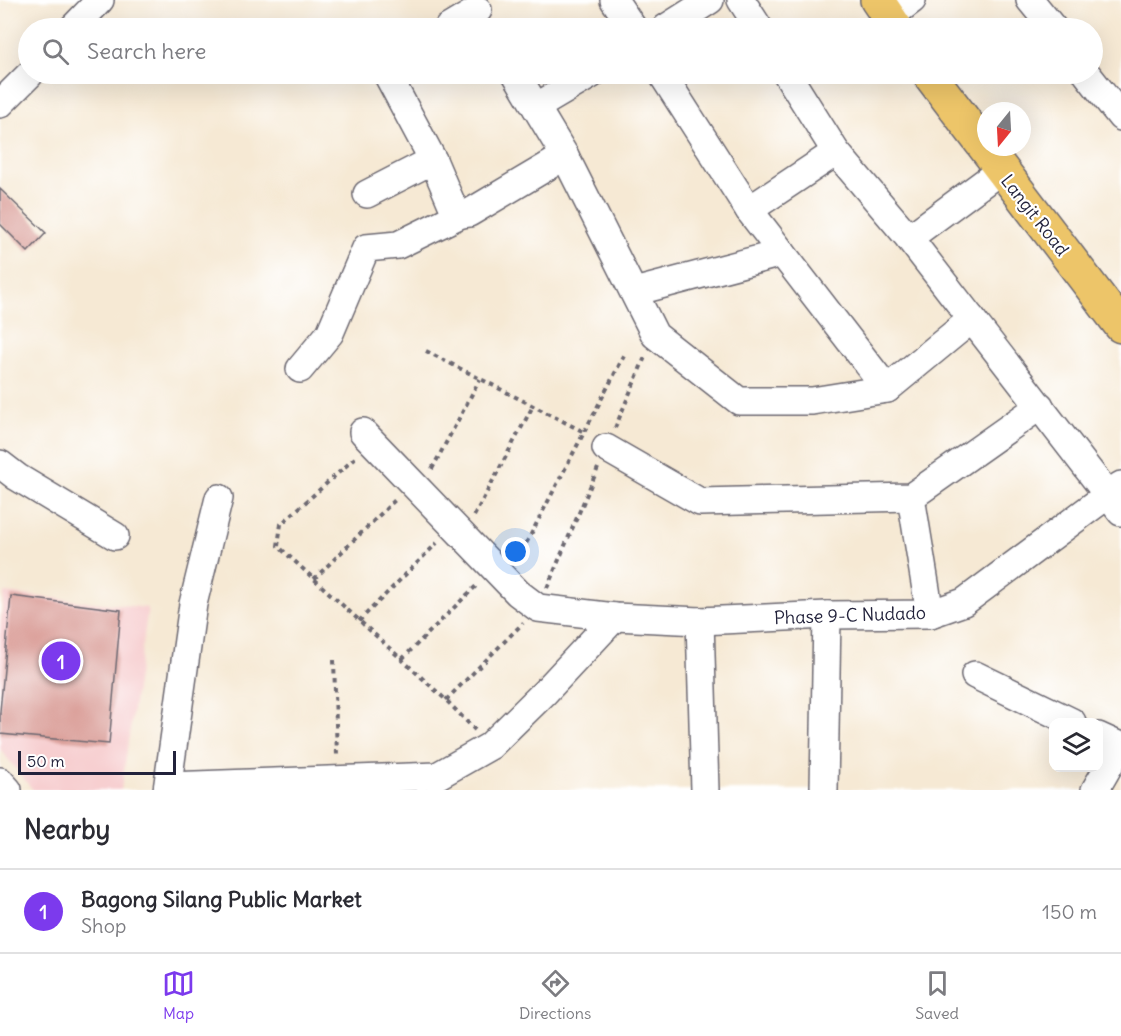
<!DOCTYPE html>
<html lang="en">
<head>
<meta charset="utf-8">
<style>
	body { margin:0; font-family:Delius,sans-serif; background:#f2f2f3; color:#2b2b33 }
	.controls { position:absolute; right:18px; bottom:18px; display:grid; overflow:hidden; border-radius:12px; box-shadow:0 6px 24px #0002 }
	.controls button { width:54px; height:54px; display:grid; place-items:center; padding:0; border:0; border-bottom:2px solid #e1e1e2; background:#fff; color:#2b2b33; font:30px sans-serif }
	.compass { position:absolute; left:977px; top:102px; width:54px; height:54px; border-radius:50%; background:#fff; box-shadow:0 6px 24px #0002; rotate:198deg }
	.scale { position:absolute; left:18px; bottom:15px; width:158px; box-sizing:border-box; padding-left:6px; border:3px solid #22223b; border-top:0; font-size:16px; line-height:21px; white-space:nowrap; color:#22223b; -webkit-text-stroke:4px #fff; paint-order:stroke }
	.you { position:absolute; left:516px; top:552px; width:21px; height:21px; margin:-15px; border:4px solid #fff; border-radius:50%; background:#1a73e8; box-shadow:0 0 0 9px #1a73e833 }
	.badge { display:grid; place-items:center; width:39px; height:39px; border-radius:50%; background:#7c3aed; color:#fff; font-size:20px; font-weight:700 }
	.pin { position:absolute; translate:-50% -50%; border:3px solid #fff; box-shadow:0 2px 6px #0006 }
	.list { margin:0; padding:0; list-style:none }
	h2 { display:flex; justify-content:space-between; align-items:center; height:78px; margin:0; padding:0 24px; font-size:26px }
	h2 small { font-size:20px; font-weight:400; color:#7c7c81 }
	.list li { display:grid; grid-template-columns:39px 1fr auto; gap:18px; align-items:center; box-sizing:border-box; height:84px; padding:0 24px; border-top:2px solid #e1e1e2 }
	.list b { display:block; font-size:22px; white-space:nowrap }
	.list p { margin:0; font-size:20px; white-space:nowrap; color:#7c7c81 }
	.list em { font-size:20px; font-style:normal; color:#7c7c81 }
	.icon { flex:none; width:33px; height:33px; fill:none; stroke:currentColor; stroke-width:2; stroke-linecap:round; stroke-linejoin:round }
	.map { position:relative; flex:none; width:1121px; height:790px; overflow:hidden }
	.search { position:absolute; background:#fff; box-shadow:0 6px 24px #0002; left:18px; right:18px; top:18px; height:66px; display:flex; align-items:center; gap:15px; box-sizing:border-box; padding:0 21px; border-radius:33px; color:#7c7c81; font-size:22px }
	.sheet { height:162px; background:#fff }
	nav { display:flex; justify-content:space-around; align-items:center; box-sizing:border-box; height:84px; border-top:2px solid #e1e1e2; background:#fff; font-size:16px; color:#7c7c81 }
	nav a { display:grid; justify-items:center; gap:3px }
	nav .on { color:#7c3aed }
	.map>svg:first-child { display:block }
	.built { fill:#f7cfd0 }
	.building { fill:#da9e98 }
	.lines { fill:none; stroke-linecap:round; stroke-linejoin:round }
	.minor-casing { stroke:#6c6871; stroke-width:30 }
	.major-casing { stroke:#6c6871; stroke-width:36 }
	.path { stroke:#6c6871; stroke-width:4; stroke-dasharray:4.5 4.5; stroke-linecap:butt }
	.minor { stroke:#fff; stroke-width:27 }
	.major { stroke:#edc569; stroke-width:33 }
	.labels { text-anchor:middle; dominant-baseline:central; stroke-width:4.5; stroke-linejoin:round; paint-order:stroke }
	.street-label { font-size:18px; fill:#22223b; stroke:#fff }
</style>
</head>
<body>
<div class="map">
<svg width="1121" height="790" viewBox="0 0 1121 790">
	<rect width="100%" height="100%" fill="#fff"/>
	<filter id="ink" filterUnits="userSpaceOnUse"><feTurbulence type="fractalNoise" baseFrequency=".0167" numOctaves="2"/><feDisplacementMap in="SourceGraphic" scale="12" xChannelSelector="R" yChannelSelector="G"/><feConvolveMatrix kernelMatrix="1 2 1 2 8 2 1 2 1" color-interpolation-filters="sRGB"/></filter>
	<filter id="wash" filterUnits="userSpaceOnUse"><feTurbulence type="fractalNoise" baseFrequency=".008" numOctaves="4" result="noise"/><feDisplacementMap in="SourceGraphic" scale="24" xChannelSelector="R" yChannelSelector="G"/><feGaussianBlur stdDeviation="1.35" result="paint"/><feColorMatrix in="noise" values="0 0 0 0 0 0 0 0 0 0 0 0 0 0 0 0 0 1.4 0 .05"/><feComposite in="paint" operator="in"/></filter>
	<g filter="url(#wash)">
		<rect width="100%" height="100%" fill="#f6e9d4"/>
		<polygon class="built" points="4,593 148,608 121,790 33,790 0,749 0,628"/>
		<g id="blocks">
			<g class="building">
				<polygon points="0,189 46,233 28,252 0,224"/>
				<polygon points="11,596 121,610 109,744 0,734 0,711"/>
			</g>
		</g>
	</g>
	<g filter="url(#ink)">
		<use href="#blocks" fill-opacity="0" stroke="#6c6871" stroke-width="1.5"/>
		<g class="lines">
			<g class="minor-casing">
				<g id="minor">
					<polyline points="614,0 633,28"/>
					<polyline points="741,0 759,28"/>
					<polyline points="1030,0 1053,28"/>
					<polyline points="888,18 912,0"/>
					<polyline points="73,28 100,0"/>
					<polyline points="448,28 478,10"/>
					<polyline points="666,28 710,0"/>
					<polyline points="387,74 433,160 453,207 461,214"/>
					<polyline points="516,74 565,156 655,335 739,401 812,401 887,389 972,319"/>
					<polyline points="662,74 749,210 887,389"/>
					<polyline points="787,74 836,152 909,238 1121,512"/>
					<polyline points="1087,74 1121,117"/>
					<polyline points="0,104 30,74"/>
					<polyline points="536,107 592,74"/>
					<polyline points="367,194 433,160"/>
					<polyline points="749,210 836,152"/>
					<polyline points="909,238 1001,170"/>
					<polyline points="634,292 782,253"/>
					<polyline points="300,369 330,333 366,248 398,245 461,214 469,213 565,156"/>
					<polyline points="363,432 518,593 538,608 615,617 700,621 827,615 930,614 964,602 1121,485"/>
					<polyline points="606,448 700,502 911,497 1040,406"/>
					<polyline points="0,464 17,477 115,536"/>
					<polyline points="911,497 930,614"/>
					<polyline points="700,621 705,790"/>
					<polyline points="975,675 1072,722"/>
					<polyline points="1098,736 1120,746"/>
					<polyline points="0,781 8,790"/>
					<polyline points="168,786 437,776 490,746 545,692 615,617"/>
					<polyline points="167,790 193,604 219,498"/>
					<polyline points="824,790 827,615"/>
					<polyline points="1095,790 1121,745"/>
				</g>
			</g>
			<g class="major-casing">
				<g id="major">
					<polyline points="877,0 896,28"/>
					<polyline points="929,74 1121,326"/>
				</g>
			</g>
			<g class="path">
				<polyline points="426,351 584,432"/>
				<polyline points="615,428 645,357"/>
				<polyline points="355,458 281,524 278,546 446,700 475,730"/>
				<polyline points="432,469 480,379"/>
				<polyline points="474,516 533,406"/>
				<polyline points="518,559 626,352"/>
				<polyline points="314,579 395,500"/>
				<polyline points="547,588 598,468"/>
				<polyline points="359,621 437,543"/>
				<polyline points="402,659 478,584"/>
				<polyline points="334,660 337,756"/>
				<polyline points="446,700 523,623"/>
			</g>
			<use href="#minor" class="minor"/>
			<use href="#major" class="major"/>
		</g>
	</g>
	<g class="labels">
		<g class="street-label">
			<text transform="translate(1035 215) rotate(52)">Langit Road</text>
			<text transform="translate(850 615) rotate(-2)">Phase 9-C Nudado</text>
		</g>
	</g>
</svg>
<div class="controls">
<button><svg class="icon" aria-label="layers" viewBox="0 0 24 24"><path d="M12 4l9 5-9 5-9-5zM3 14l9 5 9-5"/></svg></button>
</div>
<svg class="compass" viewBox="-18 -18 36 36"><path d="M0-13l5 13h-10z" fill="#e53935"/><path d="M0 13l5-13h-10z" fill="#7c7c81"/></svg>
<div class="scale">50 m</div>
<div class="you"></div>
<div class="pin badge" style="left:61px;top:661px">1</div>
<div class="search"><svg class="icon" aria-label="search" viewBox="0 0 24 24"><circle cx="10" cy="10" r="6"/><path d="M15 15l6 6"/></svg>Search here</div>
</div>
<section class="sheet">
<h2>Nearby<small></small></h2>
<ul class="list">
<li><span class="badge">1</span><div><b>Bagong Silang Public Market</b><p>Shop</p></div><em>150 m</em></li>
</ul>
</section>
<nav>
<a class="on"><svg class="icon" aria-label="map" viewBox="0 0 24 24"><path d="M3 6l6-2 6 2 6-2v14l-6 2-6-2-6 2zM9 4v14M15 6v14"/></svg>Map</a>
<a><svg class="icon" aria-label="directions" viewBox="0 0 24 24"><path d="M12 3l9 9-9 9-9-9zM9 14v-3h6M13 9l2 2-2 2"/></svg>Directions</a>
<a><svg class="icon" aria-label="saved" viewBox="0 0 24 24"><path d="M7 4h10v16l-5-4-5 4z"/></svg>Saved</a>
</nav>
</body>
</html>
